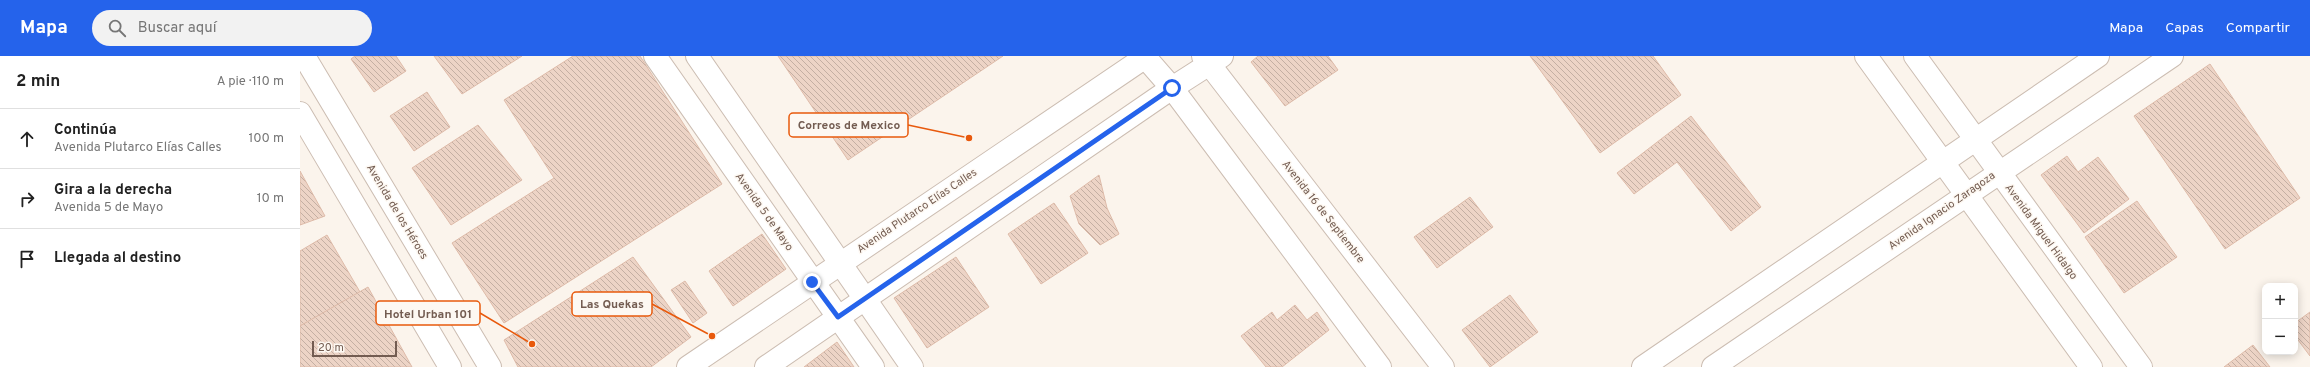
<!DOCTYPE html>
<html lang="es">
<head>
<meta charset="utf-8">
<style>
	body { margin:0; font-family:Overpass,sans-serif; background:#f2f2f2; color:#222 }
	.controls { position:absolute; right:12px; bottom:12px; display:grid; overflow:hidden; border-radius:8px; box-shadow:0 2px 10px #0003 }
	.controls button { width:36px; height:36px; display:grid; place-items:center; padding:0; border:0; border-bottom:1px solid #e0e0e0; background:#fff; color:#222; font:20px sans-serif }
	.scale { position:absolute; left:12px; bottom:10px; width:85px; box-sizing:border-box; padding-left:4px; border:2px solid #735c51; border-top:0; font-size:11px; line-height:14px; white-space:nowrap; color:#735c51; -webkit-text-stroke:3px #fdf8f2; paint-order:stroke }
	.stop { position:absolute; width:12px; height:12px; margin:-9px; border:3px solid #2563eb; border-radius:50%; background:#fff }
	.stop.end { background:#2563eb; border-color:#fff; box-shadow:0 1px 4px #0008 }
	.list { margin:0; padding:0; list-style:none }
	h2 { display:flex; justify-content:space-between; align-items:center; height:52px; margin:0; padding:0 16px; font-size:17px }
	h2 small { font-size:13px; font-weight:400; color:#767676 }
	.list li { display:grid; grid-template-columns:26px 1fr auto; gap:12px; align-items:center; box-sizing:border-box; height:60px; padding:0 16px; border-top:1px solid #e0e0e0 }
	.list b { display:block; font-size:15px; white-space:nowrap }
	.list p { margin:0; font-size:13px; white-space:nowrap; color:#767676 }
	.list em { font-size:13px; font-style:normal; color:#767676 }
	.icon { flex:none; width:22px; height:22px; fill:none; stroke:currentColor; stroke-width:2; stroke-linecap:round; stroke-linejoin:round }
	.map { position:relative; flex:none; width:2010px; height:311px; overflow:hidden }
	header { display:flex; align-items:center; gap:24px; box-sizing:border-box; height:56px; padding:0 20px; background:#2563eb; color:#fff }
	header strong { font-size:19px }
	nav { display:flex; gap:22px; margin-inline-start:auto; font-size:14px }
	.search { width:280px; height:36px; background:#f2f2f2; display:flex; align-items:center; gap:10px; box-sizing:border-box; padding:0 14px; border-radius:22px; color:#767676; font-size:15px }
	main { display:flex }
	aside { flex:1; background:#fff }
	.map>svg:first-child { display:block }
	.building { fill:url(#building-back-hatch); stroke:#debba9 }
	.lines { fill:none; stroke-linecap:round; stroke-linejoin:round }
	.minor-casing { stroke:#ccbdb2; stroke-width:24 }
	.tertiary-casing { stroke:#ccbdb2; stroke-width:24 }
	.secondary-casing { stroke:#cebdb0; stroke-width:24 }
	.minor { stroke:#fff; stroke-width:22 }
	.tertiary { stroke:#fff; stroke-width:22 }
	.secondary { stroke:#fff; stroke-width:22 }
	.route { stroke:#2563eb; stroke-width:5 }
	.labels { text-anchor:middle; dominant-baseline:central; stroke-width:3; stroke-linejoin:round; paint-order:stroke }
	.street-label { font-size:11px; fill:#735c51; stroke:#fdf8f2 }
	.leader { fill:none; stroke:#e8590c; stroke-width:1.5 }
	.callout-dot { fill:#e8590c; stroke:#fdf8f2; stroke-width:1.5 }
	.callout { fill:#fdf8f2; stroke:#e8590c; stroke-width:1.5 }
	.callout-label { font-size:12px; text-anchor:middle; font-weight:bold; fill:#735c51 }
</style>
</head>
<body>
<header>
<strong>Mapa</strong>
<div class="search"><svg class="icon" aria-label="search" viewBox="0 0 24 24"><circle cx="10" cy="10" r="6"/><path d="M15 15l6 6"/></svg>Buscar aquí</div>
<nav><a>Mapa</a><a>Capas</a><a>Compartir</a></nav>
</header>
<main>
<aside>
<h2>2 min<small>A pie · 110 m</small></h2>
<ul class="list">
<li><svg class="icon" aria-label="ahead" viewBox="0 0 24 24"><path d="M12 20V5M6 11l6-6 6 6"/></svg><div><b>Continúa</b><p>Avenida Plutarco Elías Calles</p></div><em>100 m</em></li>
<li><svg class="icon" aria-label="right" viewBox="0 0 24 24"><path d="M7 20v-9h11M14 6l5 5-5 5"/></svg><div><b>Gira a la derecha</b><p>Avenida 5 de Mayo</p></div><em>10 m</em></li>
<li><svg class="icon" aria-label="arrive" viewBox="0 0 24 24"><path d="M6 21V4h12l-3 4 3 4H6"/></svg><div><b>Llegada al destino</b></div></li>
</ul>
</aside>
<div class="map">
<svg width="2010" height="311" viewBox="0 0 2010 311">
	<defs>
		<pattern id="building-back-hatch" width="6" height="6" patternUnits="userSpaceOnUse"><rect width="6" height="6" fill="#edd4c6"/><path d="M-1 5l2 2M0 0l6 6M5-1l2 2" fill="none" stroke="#c4afa3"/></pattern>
	</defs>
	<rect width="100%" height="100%" fill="#fbf4ec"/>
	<g class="building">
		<polygon points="55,0 96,0 106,15 74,36 51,3"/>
		<polygon points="134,0 222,0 162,38"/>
		<polygon points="273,0 340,0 422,128 204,267 152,187 254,122 204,44"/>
		<polygon points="478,0 703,0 548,104"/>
		<polygon points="958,0 1028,0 1038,14 985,50 951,6"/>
		<polygon points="1230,0 1353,0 1381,39 1300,97"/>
		<polygon points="1910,8 2000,142 1925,193 1834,60"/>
		<polygon points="127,36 150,71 114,95 90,60"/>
		<polygon points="1391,60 1461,151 1431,175 1377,106 1334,138 1317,117"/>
		<polygon points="178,69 222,124 151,169 112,112"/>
		<polygon points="1767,100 1778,116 1798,101 1829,143 1784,177 1741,119"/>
		<polygon points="0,115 25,160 0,169"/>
		<polygon points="799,119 807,152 819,178 800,189 779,168 770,140"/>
		<polygon points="1170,141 1193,171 1137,212 1114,181"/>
		<polygon points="1837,145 1877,201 1824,237 1785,181"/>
		<polygon points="754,147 788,197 741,228 708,178"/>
		<polygon points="462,178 486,213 433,250 409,215"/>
		<polygon points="27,179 60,236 0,270 0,195"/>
		<polygon points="333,201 391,281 351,311 218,311 204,284"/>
		<polygon points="656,201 689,251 627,292 594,242"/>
		<polygon points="385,225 407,257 393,267 371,234"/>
		<polygon points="68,231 112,311 0,311 0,270"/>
		<polygon points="1210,239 1238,276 1190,311 1162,274"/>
		<polygon points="995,249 1007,264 1017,256 1029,274 982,311 966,311 941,280 972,256 977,264"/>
		<polygon points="2010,256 2010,300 1995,280 1995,267"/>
		<polygon points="537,286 554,311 504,311"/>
		<polygon points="1953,289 1970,311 1924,311"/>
	</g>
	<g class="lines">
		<g class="minor-casing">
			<g id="minor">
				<polyline points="355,0 573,311"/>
				<polyline points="397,0 612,311"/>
				<polyline points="903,0 1143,311"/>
				<polyline points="1566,0 1791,311"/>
				<polyline points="1615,0 1841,311"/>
				<polyline points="845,1 872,32 1080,311"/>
				<polyline points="388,311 847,0"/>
				<polyline points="466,311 872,32 922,0"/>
				<polyline points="1343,311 1798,0"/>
				<polyline points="1413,311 1872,0"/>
			</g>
		</g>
		<g class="tertiary-casing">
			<g id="tertiary">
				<polyline points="4,0 190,311"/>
				<polyline points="0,57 150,311"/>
			</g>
		</g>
		<g class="secondary-casing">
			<polyline id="secondary" points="0,1 2,0"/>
		</g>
		<use href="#minor" class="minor"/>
		<use href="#tertiary" class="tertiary"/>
		<use href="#secondary" class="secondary"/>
	</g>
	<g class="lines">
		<polyline class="route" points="512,226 538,261 872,32"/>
	</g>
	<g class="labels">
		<g class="street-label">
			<text transform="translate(617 155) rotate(-34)">Avenida Plutarco Elías Calles</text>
			<text transform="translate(1642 155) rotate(-35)">Avenida Ignacio Zaragoza</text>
			<text transform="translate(97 156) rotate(59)">Avenida de los Héroes</text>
			<text transform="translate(464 156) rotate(55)">Avenida 5 de Mayo</text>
			<text transform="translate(1023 156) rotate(52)">Avenida 16 de Septiembre</text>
			<text transform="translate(1741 176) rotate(54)">Avenida Miguel Hidalgo</text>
		</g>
	</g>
	<path class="leader" d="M669 82L608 69M412 280L352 248M232 288L180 257"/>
	<g class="callout-dot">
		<circle cx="669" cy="82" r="4"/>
		<circle cx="412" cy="280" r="4"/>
		<circle cx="232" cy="288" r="4"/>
	</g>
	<g class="callout">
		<rect x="489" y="57" width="119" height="24" rx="4"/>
		<rect x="272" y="236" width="80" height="24" rx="4"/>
		<rect x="76" y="245" width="104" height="24" rx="4"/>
	</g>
	<g class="callout-label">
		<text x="549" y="73">Correos de Mexico</text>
		<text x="312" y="252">Las Quekas</text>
		<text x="128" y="262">Hotel Urban 101</text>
	</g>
</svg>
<div class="controls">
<button>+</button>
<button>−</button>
</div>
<div class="scale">20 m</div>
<div class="stop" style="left:872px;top:32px"></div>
<div class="stop end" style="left:512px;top:226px"></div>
</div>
</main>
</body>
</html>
